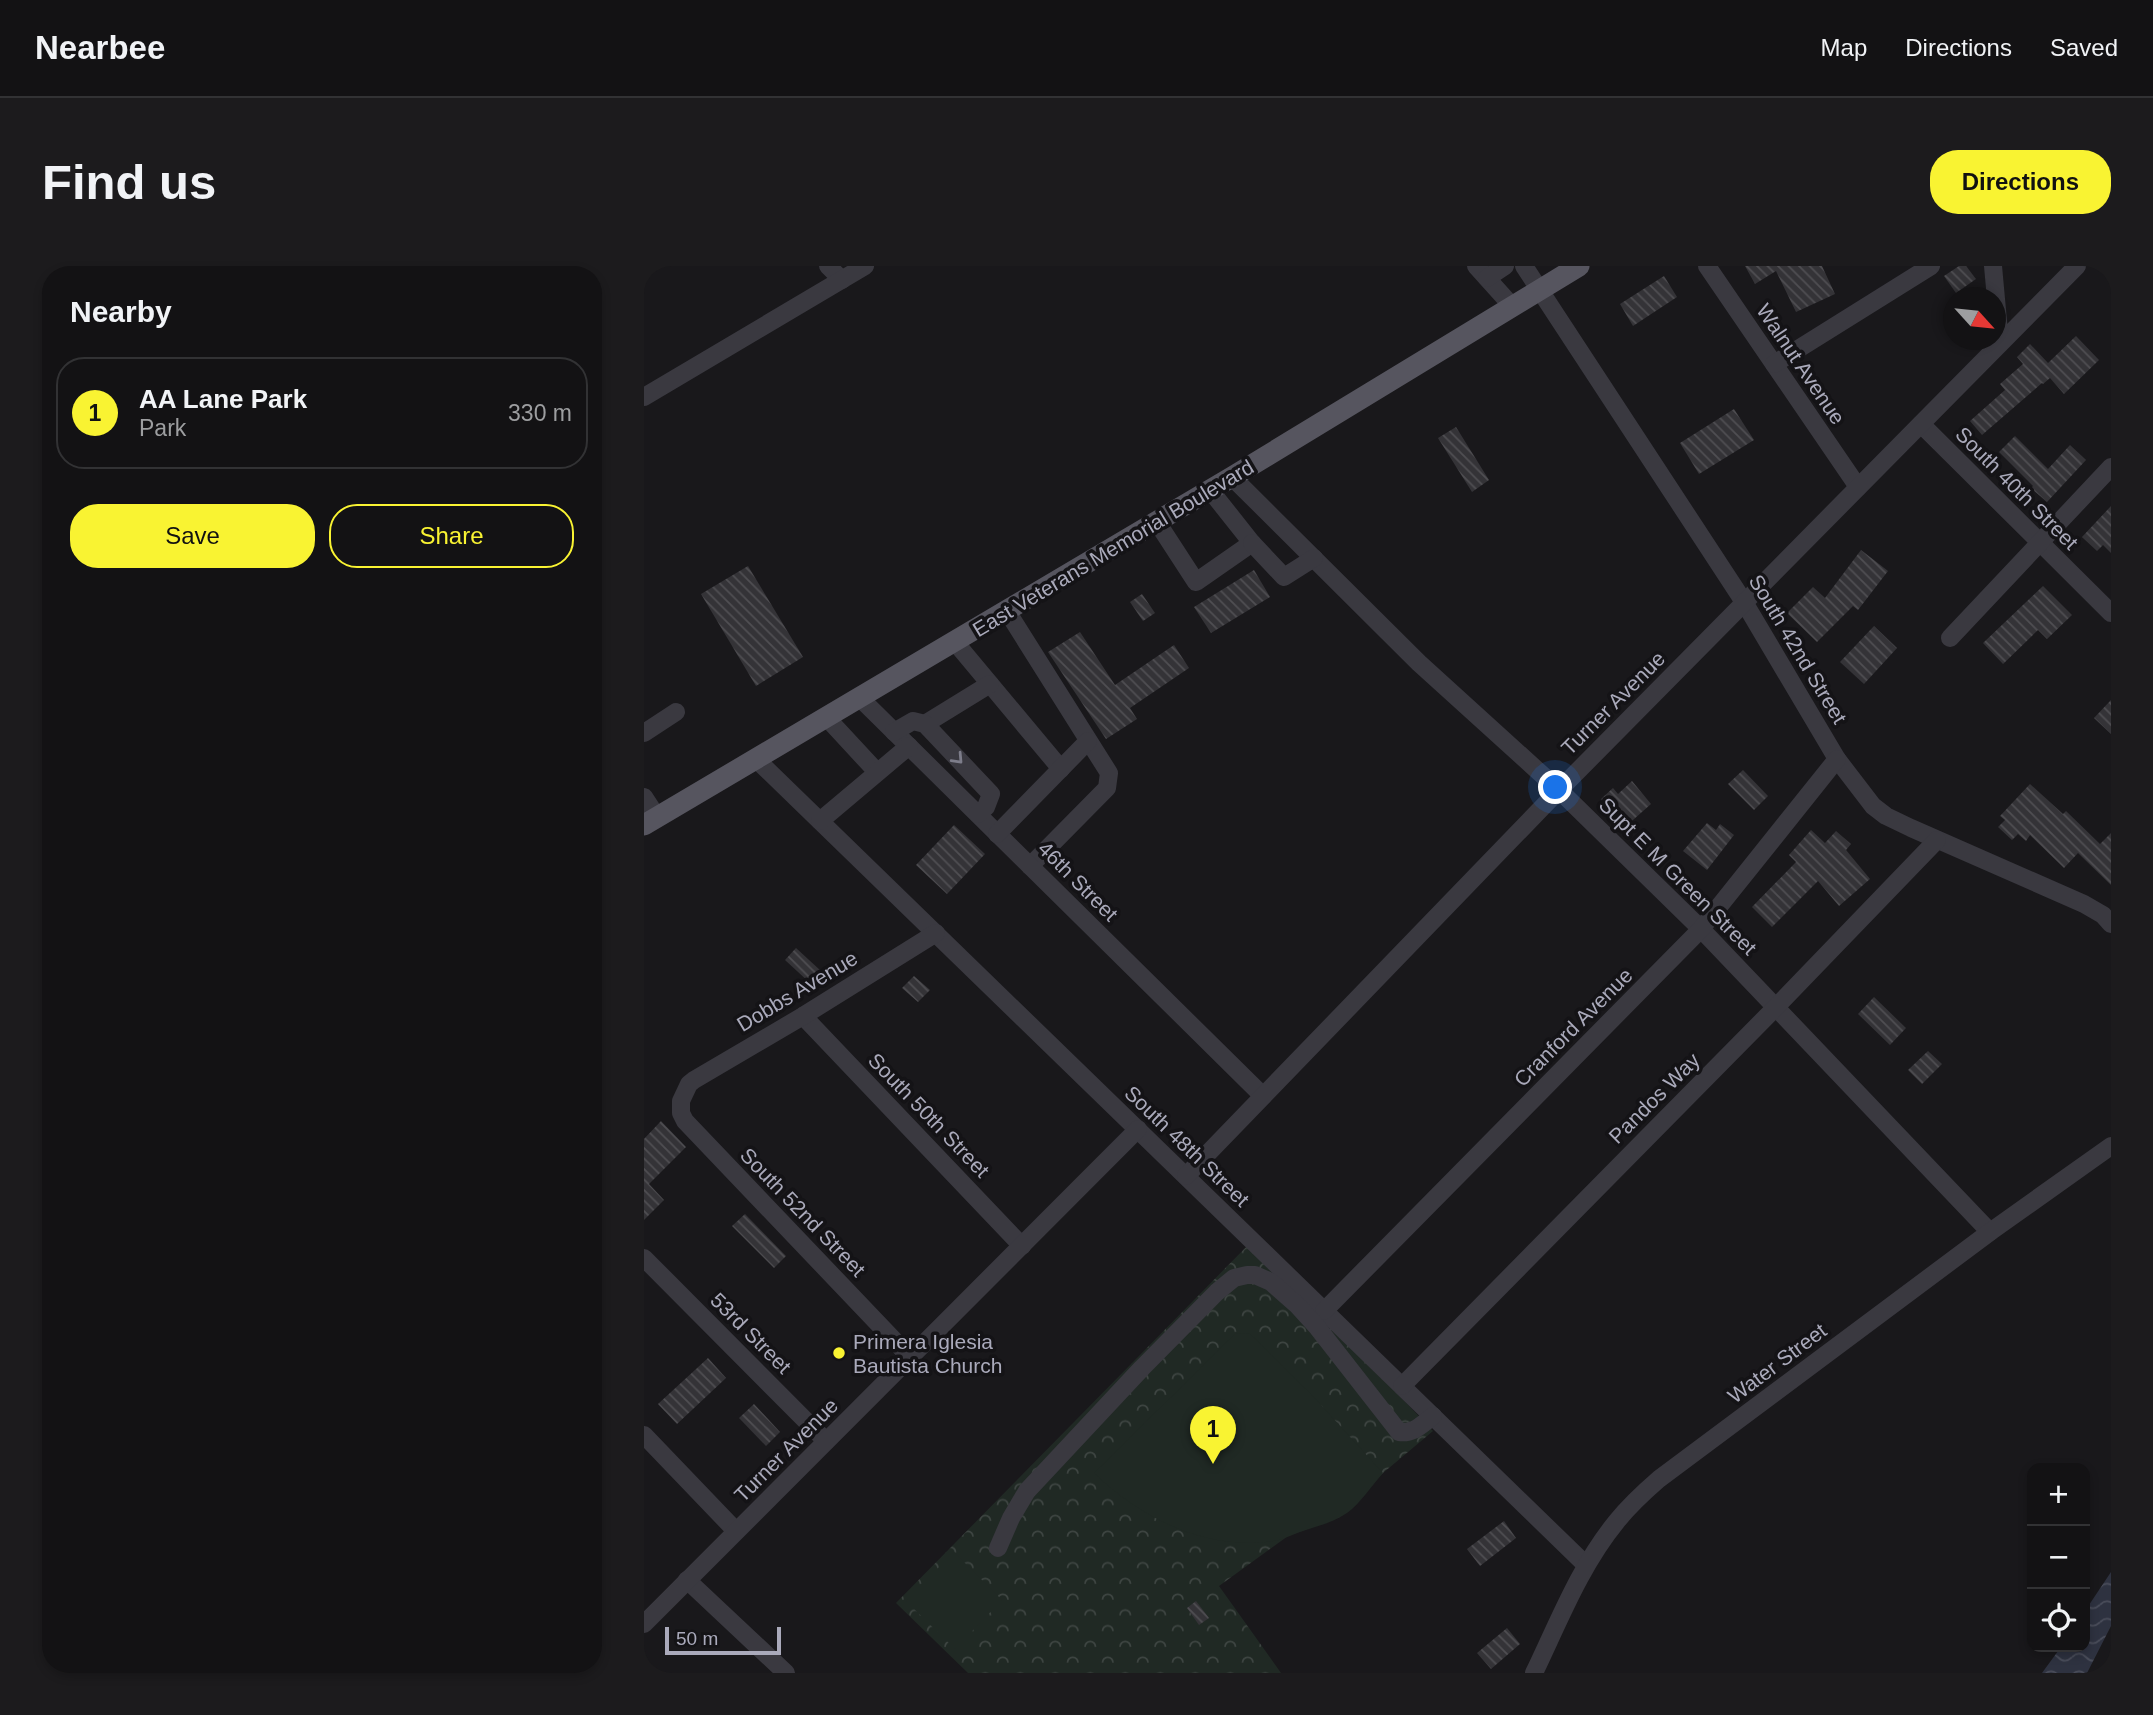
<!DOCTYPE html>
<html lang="en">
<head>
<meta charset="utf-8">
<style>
	body { margin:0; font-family:Arial,sans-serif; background:#1c1b1d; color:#f1f3f6 }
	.controls { position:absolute; right:21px; bottom:21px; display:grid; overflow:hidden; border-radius:14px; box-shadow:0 4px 10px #0003 }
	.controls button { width:63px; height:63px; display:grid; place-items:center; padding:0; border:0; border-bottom:2px solid #323234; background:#131214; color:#f1f3f6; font:35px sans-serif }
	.compass { position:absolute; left:1299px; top:21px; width:63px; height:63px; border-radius:50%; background:#131214; box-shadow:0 4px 10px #0003; rotate:117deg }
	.scale { position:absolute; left:21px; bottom:18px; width:116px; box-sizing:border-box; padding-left:7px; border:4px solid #aab; border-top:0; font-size:19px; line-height:24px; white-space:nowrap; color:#aab; -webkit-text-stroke:5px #141316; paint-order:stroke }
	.you { position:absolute; left:912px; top:522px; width:24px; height:24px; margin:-18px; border:5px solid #fff; border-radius:50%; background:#1a73e8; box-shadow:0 0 0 10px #1a73e833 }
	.badge { display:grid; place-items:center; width:46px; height:46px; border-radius:50%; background:#f9f332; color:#111; font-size:23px; font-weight:700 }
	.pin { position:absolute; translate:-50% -58px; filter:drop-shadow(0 2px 4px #0008) }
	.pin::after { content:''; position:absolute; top:37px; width:24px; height:21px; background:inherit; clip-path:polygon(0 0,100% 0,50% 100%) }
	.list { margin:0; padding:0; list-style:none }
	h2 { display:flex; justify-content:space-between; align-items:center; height:91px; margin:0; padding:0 28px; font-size:30px }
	h2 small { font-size:23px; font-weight:400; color:#9d9ea0 }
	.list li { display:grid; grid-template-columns:46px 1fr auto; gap:21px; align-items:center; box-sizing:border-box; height:112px; margin:0 14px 14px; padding:0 14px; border:2px solid #323234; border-radius:28px }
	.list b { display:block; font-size:26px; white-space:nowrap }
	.list p { margin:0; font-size:23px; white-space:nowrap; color:#9d9ea0 }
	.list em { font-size:23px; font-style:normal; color:#9d9ea0 }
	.actions { display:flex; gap:14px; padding:21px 28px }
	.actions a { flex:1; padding:16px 0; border:2px solid #f9f332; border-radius:28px; text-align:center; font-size:24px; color:#f9f332 }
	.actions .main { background:#f9f332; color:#111 }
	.icon { flex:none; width:38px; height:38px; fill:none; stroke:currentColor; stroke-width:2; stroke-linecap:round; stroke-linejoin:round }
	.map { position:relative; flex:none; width:1467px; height:1407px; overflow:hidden; border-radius:28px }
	header { display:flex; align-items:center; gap:42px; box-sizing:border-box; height:98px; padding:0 35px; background:#131214; border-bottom:2px solid #323234 }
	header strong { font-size:33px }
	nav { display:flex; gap:38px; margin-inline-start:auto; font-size:24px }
	.intro { display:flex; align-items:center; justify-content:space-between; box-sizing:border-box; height:168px; padding:0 42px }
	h1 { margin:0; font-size:49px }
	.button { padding:18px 32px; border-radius:28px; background:#f9f332; color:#111; font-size:24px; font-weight:700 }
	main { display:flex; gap:42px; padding:0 42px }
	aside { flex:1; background:#131214; border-radius:28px; box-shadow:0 4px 10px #0003 }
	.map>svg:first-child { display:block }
	.forest { fill:url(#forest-crowns) }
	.garden { fill:#202924 }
	.water { fill:url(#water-waves) }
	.building { fill:url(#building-back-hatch) }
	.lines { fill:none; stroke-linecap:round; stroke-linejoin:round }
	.minor { stroke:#3a3940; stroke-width:18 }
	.major { stroke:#56555f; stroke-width:21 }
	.oneway { stroke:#7d7d8a }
	.poi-dot { fill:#f9f332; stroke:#141316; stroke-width:2.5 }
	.labels { text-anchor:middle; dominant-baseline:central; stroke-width:7; stroke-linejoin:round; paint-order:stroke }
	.street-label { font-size:21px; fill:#aab; stroke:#141316 }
	.poi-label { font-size:21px; fill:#aab; stroke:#141316; text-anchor:start }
</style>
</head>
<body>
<header>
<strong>Nearbee</strong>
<nav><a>Map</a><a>Directions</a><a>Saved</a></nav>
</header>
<div class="intro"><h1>Find us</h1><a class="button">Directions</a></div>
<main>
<aside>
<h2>Nearby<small></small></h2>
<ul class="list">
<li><span class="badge">1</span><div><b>AA Lane Park</b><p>Park</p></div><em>330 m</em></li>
</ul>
<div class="actions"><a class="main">Save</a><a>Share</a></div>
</aside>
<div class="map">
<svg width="1467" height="1407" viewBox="0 0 1467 1407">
	<defs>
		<pattern id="forest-crowns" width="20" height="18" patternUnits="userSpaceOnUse" patternTransform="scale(1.75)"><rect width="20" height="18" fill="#202924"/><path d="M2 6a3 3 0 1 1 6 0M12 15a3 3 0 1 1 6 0" fill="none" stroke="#3e4542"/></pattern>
		<pattern id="water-waves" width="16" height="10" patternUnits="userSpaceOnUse" patternTransform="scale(1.75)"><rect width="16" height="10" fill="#2e3240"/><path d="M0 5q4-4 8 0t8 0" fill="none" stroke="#4a4d5a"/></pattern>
		<pattern id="building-back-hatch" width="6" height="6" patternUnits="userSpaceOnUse" patternTransform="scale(1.75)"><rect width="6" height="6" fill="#343337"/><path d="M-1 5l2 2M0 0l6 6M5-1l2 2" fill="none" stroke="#4f4e52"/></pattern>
	</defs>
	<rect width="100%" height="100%" fill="#19181b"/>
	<polygon class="forest" points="608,975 789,1165 739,1207 706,1244 694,1252 644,1270 575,1320 637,1407 324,1407 252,1337"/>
	<g class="garden">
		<path d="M605,1067L666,1127L739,1207C728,1219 717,1237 703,1247C690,1256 674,1260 659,1265C649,1268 639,1274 629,1275C561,1285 497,1252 450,1207L591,1068Z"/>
		<polygon points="310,1286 358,1334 311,1383 262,1335"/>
	</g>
	<polygon class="water" points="1467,1306 1467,1360 1443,1407 1398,1407 1417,1381 1441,1381 1441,1345"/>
	<g class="building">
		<polygon points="1101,0 1178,0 1191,28 1152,46 1132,5 1111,18"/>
		<polygon points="1315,0 1322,0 1332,13 1312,27 1300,10"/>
		<polygon points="1020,10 1033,31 989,60 976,38"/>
		<polygon points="1432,70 1455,94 1420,128 1406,112 1399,118 1398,117 1338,169 1326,155 1361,124 1356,118 1379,98 1373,91 1386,78 1404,97"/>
		<polygon points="1090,143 1110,174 1055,208 1036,177"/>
		<polygon points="812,161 845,214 828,226 794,172"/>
		<polygon points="1371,170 1404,203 1426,179 1442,194 1403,236 1387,222 1389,220 1355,186"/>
		<polygon points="1467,240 1467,287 1459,279 1453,285 1438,271"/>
		<polygon points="1217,284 1244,305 1214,344 1209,340 1173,376 1143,347 1169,321 1181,332"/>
		<polygon points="104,300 159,391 112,420 57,328"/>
		<polygon points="610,304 626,331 567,367 550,341"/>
		<polygon points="1399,320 1428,349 1403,373 1394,364 1359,398 1339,377"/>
		<polygon points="498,328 511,347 499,355 486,336"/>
		<polygon points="1230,360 1253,382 1220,418 1196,396"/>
		<polygon points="436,366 471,419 530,379 545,402 486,442 493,453 462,473 404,386"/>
		<polygon points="1467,434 1467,468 1450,452"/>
		<polygon points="1099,504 1124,530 1110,544 1084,518"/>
		<polygon points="988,515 1007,538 981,561 957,533 969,522 974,528"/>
		<polygon points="1386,518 1419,548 1422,545 1456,578 1467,567 1467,619 1434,587 1420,602 1386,569 1382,575 1374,568 1368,574 1354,561 1361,554 1356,550"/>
		<polygon points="1063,557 1072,564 1076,558 1090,569 1063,604 1039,585"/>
		<polygon points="310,559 341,588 303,628 272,599"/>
		<polygon points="1167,564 1181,577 1192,565 1207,578 1202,584 1226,613 1195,640 1174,615 1128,661 1108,641 1152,596 1145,589"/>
		<polygon points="152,682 177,705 166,717 141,694"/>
		<polygon points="270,710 286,724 274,736 258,722"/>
		<polygon points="1230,731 1262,762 1246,779 1214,748"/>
		<polygon points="1284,785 1298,798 1278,818 1264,804"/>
		<polygon points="17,855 42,881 5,918 20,934 0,954 0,873"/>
		<polygon points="101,948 142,990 130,1002 88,960"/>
		<polygon points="64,1092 82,1112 33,1158 14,1138"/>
		<polygon points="110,1138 136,1166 122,1180 95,1152"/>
		<polygon points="860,1255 872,1272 836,1300 823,1283"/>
		<polygon points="552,1335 565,1352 555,1359 543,1342"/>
		<polygon points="863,1362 876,1378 847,1403 833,1387"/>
	</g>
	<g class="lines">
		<g class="minor">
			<polyline points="184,0 198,14"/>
			<polyline points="832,0 868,40"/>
			<polyline points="880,0 1100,336 1193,493 1229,540 1242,550 1267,562 1440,638 1459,649 1467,658"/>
			<polyline points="1063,0 1214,221"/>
			<polyline points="1349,0 1356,77"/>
			<polyline points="843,12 861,0"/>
			<polyline points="1130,98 1287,0"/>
			<polyline points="0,131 221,0"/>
			<polyline points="1277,158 1467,347"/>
			<polyline points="588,211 775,397 915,524 1057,663 1346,966"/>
			<polyline points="513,256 552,316 608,277 566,224"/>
			<polyline points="608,277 640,311 670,292"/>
			<polyline points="363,345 465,507 463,522 386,600"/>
			<polyline points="1306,372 1467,201"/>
			<polyline points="311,376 417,503"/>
			<polyline points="216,432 619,830"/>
			<polyline points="183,452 233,506"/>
			<polyline points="281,458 346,418"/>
			<polyline points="250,466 269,455 281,458 347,528 342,541 334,548"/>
			<polyline points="0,467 32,446"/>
			<polyline points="112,493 942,1299"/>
			<polyline points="0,531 13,551"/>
			<polyline points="176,555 265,480"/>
			<polyline points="353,568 444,475"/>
			<polyline points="159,750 378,980"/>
			<polyline points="542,910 915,524 1433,0"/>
			<polyline points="0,992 182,1175"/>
			<polyline points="680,1045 1057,663 1193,493"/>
			<polyline points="266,1091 41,855 37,847 37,835 45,818 50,814 159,750 292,667"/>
			<polyline points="758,1120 1132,741 1293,574"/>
			<polyline points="0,1169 92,1265"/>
			<path d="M354,1282L367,1252L383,1225L498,1102L573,1026L590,1012L603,1009H611L627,1016L653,1039L673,1061L755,1166C770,1168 778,1158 789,1150"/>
			<polyline points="43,1314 142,1407"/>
			<polyline points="0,1358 494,863"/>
			<path d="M890,1407C915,1355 936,1300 973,1255C985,1240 1000,1226 1015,1213L1346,966L1467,880"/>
		</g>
		<polyline class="major" points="0,559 588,211 935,0"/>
	</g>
	<defs><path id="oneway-chevron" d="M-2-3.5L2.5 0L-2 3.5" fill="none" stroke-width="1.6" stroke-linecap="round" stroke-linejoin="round" transform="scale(1.75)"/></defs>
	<use class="oneway" href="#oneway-chevron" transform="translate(314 493) rotate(47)"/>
	<circle class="poi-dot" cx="195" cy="1087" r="7"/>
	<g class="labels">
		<g class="street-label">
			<text transform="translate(1157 98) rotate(56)">Walnut Avenue</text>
			<text transform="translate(1373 222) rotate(45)">South 40th Street</text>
			<text transform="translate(469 282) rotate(-31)">East Veterans Memorial Boulevard</text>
			<text transform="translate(1154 383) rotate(59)">South 42nd Street</text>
			<text transform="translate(969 437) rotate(-45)">Turner Avenue</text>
			<text transform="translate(1034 610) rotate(45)">Supt E M Green Street</text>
			<text transform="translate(434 615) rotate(45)">46th Street</text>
			<text transform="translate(153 725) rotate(-31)">Dobbs Avenue</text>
			<text transform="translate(929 761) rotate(-45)">Cranford Avenue</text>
			<text transform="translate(1010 832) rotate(-45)">Pandos Way</text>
			<text transform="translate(285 849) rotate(46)">South 50th Street</text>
			<text transform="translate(543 880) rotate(44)">South 48th Street</text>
			<text transform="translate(159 946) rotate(46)">South 52nd Street</text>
			<text transform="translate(107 1067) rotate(45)">53rd Street</text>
			<text transform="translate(1133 1097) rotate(-37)">Water Street</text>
			<text transform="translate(142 1184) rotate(-45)">Turner Avenue</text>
		</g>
		<g class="poi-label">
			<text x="209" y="1075">Primera Iglesia<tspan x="209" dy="24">Bautista Church</tspan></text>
		</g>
	</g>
</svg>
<div class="controls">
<button>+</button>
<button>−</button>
<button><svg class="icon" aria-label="locate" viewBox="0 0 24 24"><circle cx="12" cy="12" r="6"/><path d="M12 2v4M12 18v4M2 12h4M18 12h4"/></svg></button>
</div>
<svg class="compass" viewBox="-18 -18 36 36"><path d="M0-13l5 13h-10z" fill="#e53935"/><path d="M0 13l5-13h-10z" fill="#9d9ea0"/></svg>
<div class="scale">50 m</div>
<div class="you"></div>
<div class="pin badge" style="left:569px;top:1198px">1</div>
</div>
</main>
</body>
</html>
